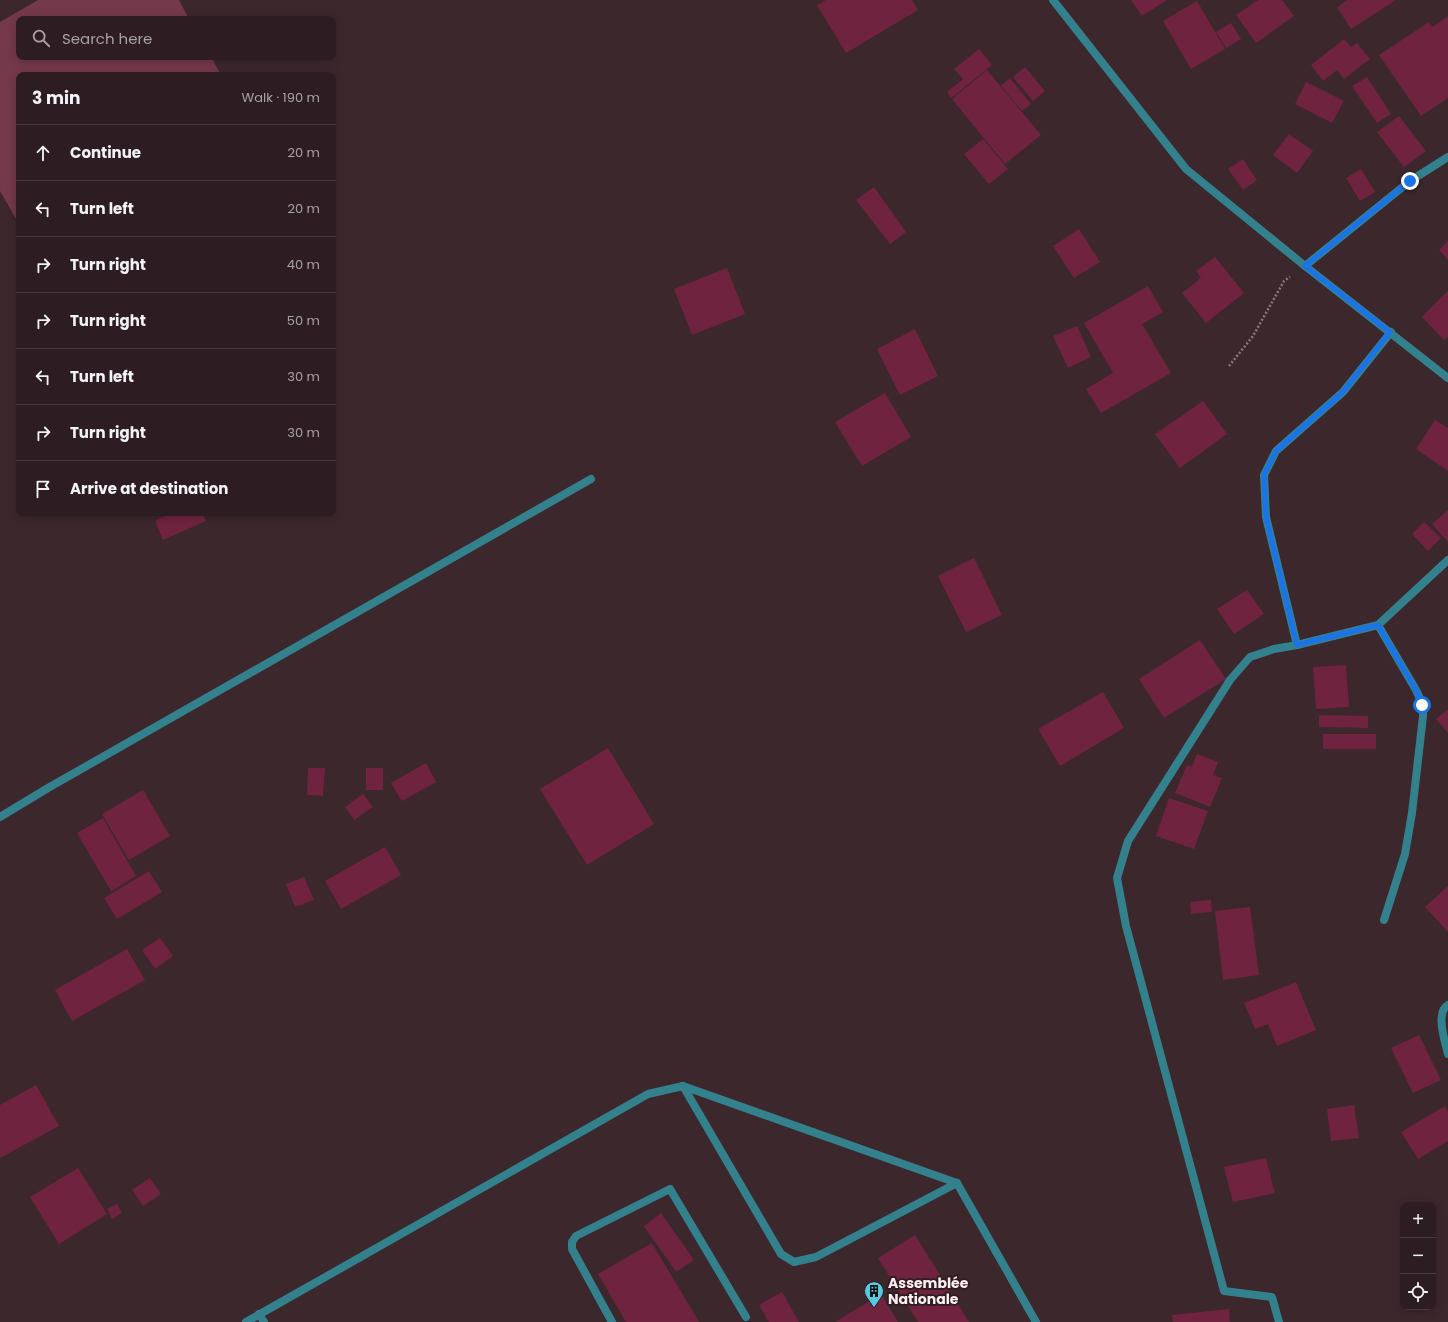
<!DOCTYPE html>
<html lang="en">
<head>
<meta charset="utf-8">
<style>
	body { margin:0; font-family:Poppins,sans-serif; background:#392a2f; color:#f1f3f6 }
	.controls { position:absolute; right:12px; bottom:12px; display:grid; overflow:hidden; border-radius:8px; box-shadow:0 2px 10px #0003 }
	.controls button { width:36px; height:36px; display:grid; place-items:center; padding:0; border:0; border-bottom:1px solid #483b40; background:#2d1d22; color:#f1f3f6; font:20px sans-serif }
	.stop { position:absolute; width:12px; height:12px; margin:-9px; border:3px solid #1a73e8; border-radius:50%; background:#fff }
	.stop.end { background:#1a73e8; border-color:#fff; box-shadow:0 1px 4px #0008 }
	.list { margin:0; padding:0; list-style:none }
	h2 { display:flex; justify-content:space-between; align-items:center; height:52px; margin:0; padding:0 16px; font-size:17px }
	h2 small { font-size:13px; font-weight:400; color:#a7a2a5 }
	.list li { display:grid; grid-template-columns:26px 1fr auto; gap:12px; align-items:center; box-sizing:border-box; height:56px; padding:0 16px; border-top:1px solid #483b40 }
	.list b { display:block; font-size:15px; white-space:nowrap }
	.list em { font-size:13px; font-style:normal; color:#a7a2a5 }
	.icon { flex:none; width:22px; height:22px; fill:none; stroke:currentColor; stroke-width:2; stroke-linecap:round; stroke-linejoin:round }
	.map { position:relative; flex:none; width:1448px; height:1322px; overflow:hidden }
	.search { position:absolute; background:#2d1d22; box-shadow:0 2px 10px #0003; left:16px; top:16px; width:320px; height:44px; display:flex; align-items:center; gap:10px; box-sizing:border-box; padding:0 14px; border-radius:8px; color:#a7a2a5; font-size:15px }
	.panel { position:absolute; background:#2d1d22; box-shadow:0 2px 10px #0003; left:16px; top:72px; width:320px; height:444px; border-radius:8px }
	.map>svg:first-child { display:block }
	.green { fill:#74394b }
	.building { fill:#6f233f }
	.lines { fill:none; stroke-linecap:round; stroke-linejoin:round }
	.path { stroke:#8a787d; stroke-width:2.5; stroke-dasharray:2 2; stroke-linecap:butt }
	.service { stroke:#34818e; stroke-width:8 }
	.minor { stroke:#34818e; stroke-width:8 }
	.tertiary { stroke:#34818e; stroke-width:8 }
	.route { stroke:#1a73e8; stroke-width:5 }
	.labels { text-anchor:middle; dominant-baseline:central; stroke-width:4; stroke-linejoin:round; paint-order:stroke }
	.poi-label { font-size:14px; font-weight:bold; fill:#feeff2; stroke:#321d23; text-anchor:start }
</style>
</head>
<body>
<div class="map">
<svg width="1448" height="1322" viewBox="0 0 1448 1322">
	<rect width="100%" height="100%" fill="#3c272d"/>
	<polygon class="green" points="38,0 179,0 189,19 19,19 19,57 211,57 221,75 19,75 19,224 0,191 0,22"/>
	<g class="building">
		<polygon points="826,0 912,0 918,10 846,53 817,5"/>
		<polygon points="1131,0 1167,0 1142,16"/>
		<polygon points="1258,0 1282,0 1294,16 1256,43 1236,15"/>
		<polygon points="1348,0 1396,0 1351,29 1337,7"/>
		<polygon points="1197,1 1225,49 1191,69 1163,21"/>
		<polygon points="1448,16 1448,98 1421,116 1379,55 1429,22 1432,27"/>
		<polygon points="1231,23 1241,39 1226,48 1216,32"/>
		<polygon points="1344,39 1351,47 1357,43 1370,59 1344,79 1337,70 1323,81 1311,65"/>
		<polygon points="979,49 992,65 951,98 947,92 963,79 954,69"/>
		<polygon points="1025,67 1045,91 1033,101 1013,77"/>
		<polygon points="987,70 1041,135 1005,164 952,99"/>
		<polygon points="1367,77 1391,114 1377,123 1352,86"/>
		<polygon points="1010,78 1031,104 1022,111 1001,86"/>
		<polygon points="1306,82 1344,101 1332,123 1295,104"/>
		<polygon points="1399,116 1426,151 1404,167 1377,132"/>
		<polygon points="1289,134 1313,151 1297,173 1273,155"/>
		<polygon points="983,139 1008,169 989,184 964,154"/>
		<polygon points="1243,159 1257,180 1243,190 1228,169"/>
		<polygon points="1361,169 1375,192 1360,201 1346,178"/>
		<polygon points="874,187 906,232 890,244 856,200"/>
		<polygon points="1079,229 1100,262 1074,278 1053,246"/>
		<polygon points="1448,241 1448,260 1439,250"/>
		<polygon points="1215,257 1244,293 1206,323 1182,293 1201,278 1196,271"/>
		<polygon points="727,268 745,314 692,335 674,289"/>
		<polygon points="1148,286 1163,312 1142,324 1171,373 1101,413 1086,389 1113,373 1084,323"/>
		<polygon points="1448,291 1448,337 1444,340 1422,317"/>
		<polygon points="1077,326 1091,357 1068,368 1053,336"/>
		<polygon points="915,329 938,376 900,395 877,349"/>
		<polygon points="885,393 911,437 862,466 835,422"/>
		<polygon points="1203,401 1227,434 1180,468 1155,434"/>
		<polygon points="1435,420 1448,428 1448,471 1416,449"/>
		<polygon points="1448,510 1448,542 1432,524"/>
		<polygon points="172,513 202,513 206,521 163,540 155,521"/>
		<polygon points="1424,522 1441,538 1428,551 1412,534"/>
		<polygon points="974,558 1002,615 966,632 938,576"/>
		<polygon points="1247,590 1264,614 1234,634 1217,609"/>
		<polygon points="1200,640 1226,679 1164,718 1139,679"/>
		<polygon points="1346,665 1349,707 1316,709 1313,667"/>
		<polygon points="1103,692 1124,728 1060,766 1038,729"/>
		<polygon points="1448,709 1448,733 1436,719"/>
		<polygon points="1319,715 1368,716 1368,728 1319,727"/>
		<rect x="1323" y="734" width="53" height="15"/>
		<polygon points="608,748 654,824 587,865 540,789"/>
		<polygon points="1197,754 1218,762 1213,775 1222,778 1210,807 1175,793 1187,765 1192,766"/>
		<polygon points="426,763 436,782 402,801 391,783"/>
		<polygon points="308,768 325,768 323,796 307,795"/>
		<rect x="366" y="768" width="17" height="22"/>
		<polygon points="143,790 170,836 129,860 102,814"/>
		<polygon points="363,794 373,807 354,820 345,807"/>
		<polygon points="1169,798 1208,811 1194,849 1156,836"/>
		<polygon points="103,818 136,876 111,891 77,833"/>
		<polygon points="385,847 401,875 341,909 325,881"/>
		<polygon points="149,871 162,892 117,919 104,898"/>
		<polygon points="304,877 314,900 295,907 286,884"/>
		<polygon points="1448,886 1448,932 1425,907"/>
		<polygon points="1211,900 1212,912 1191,914 1190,902"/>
		<polygon points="1250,907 1259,975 1223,980 1215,911"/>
		<polygon points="160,938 173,956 155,969 142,950"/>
		<polygon points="127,949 145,980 72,1021 55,990"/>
		<polygon points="1296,982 1316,1030 1277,1046 1268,1024 1255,1029 1244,1003"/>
		<polygon points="1419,1035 1441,1080 1413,1093 1391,1048"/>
		<polygon points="36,1085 59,1126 0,1158 0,1105"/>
		<polygon points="1354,1105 1359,1138 1331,1141 1327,1109"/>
		<polygon points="1445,1106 1448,1111 1448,1141 1418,1159 1401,1132"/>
		<polygon points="1266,1158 1275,1193 1233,1202 1224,1167"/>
		<polygon points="78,1168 107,1214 59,1244 30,1197"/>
		<polygon points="150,1178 161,1194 143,1206 132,1190"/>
		<polygon points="117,1204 122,1213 112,1219 107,1209"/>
		<polygon points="661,1213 694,1260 676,1272 644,1226"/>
		<polygon points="915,1235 969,1322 918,1322 878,1258"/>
		<polygon points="652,1243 699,1322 626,1322 598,1274"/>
		<polygon points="782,1292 799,1322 769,1322 759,1305"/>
		<polygon points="881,1294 898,1322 835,1322"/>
		<polygon points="1229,1309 1230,1322 1173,1322 1172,1315"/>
	</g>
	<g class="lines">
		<polyline class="path" points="1229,366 1253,336 1284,281 1290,277"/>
		<g class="service">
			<polyline points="683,1086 781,1254 794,1262 816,1257 957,1183"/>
			<polyline points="259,1314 264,1322"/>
			<polyline points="246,1322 648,1094 683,1086 957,1183 1036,1322"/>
			<polyline points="612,1322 572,1249 572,1242 576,1236 670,1189 746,1317"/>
		</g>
		<g class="minor">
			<polyline points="1305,266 1410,181 1448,157"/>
			<polyline points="1378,625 1416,690 1423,705 1423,716 1412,813 1405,854 1384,920"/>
			<polyline points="1297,645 1266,517 1264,475 1276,451 1343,392 1391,332"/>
			<polyline points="0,817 48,788 591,479"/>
			<path d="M1448,1005C1435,1012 1445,1042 1448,1054"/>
			<polyline points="1279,1322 1272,1297 1224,1291 1126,926 1117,878 1128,841 1230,680 1250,657 1274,649 1297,645 1378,625 1448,560"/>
		</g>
		<polyline class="tertiary" points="1053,0 1186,169 1305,266 1448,378"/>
	</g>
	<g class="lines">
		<polyline class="route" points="1410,181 1305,266 1390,332 1343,392 1276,451 1264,475 1266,517 1297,645 1378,625 1416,690 1422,705"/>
	</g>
	<defs>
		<g id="building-pin" transform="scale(1)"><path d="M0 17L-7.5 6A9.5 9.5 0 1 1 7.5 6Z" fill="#54cade" stroke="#321d23"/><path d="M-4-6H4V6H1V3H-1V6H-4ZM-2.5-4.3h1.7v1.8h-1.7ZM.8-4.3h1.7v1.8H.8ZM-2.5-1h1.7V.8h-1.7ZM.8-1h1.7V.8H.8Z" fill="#111"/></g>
	</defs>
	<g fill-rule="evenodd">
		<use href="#building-pin" x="874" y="1291"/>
	</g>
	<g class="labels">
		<g class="poi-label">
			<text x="888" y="1283">Assemblée<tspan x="888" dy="16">Nationale</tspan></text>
		</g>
	</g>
</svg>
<div class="controls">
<button>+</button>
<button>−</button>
<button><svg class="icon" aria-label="locate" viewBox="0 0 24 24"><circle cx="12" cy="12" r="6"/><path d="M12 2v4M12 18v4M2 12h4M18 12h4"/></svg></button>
</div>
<div class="stop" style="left:1422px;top:705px"></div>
<div class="stop end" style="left:1410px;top:181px"></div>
<div class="search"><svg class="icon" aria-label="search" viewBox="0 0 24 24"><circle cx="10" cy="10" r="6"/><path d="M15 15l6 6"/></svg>Search here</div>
<section class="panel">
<h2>3 min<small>Walk · 190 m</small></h2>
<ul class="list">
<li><svg class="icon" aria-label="ahead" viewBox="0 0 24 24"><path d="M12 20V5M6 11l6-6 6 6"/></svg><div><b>Continue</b></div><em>20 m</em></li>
<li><svg class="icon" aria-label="left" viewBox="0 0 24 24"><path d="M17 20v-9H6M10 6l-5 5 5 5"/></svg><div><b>Turn left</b></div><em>20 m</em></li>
<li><svg class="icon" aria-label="right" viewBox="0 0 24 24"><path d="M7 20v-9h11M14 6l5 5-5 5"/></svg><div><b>Turn right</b></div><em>40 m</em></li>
<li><svg class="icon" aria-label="right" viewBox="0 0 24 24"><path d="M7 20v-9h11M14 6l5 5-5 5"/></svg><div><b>Turn right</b></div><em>50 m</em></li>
<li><svg class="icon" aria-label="left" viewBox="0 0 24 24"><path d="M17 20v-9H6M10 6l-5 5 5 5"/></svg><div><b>Turn left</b></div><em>30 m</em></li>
<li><svg class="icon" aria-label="right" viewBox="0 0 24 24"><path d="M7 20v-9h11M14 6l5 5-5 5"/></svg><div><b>Turn right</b></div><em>30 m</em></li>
<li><svg class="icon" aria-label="arrive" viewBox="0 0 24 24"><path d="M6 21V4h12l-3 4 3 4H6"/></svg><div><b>Arrive at destination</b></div></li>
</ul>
</section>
</div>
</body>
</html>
